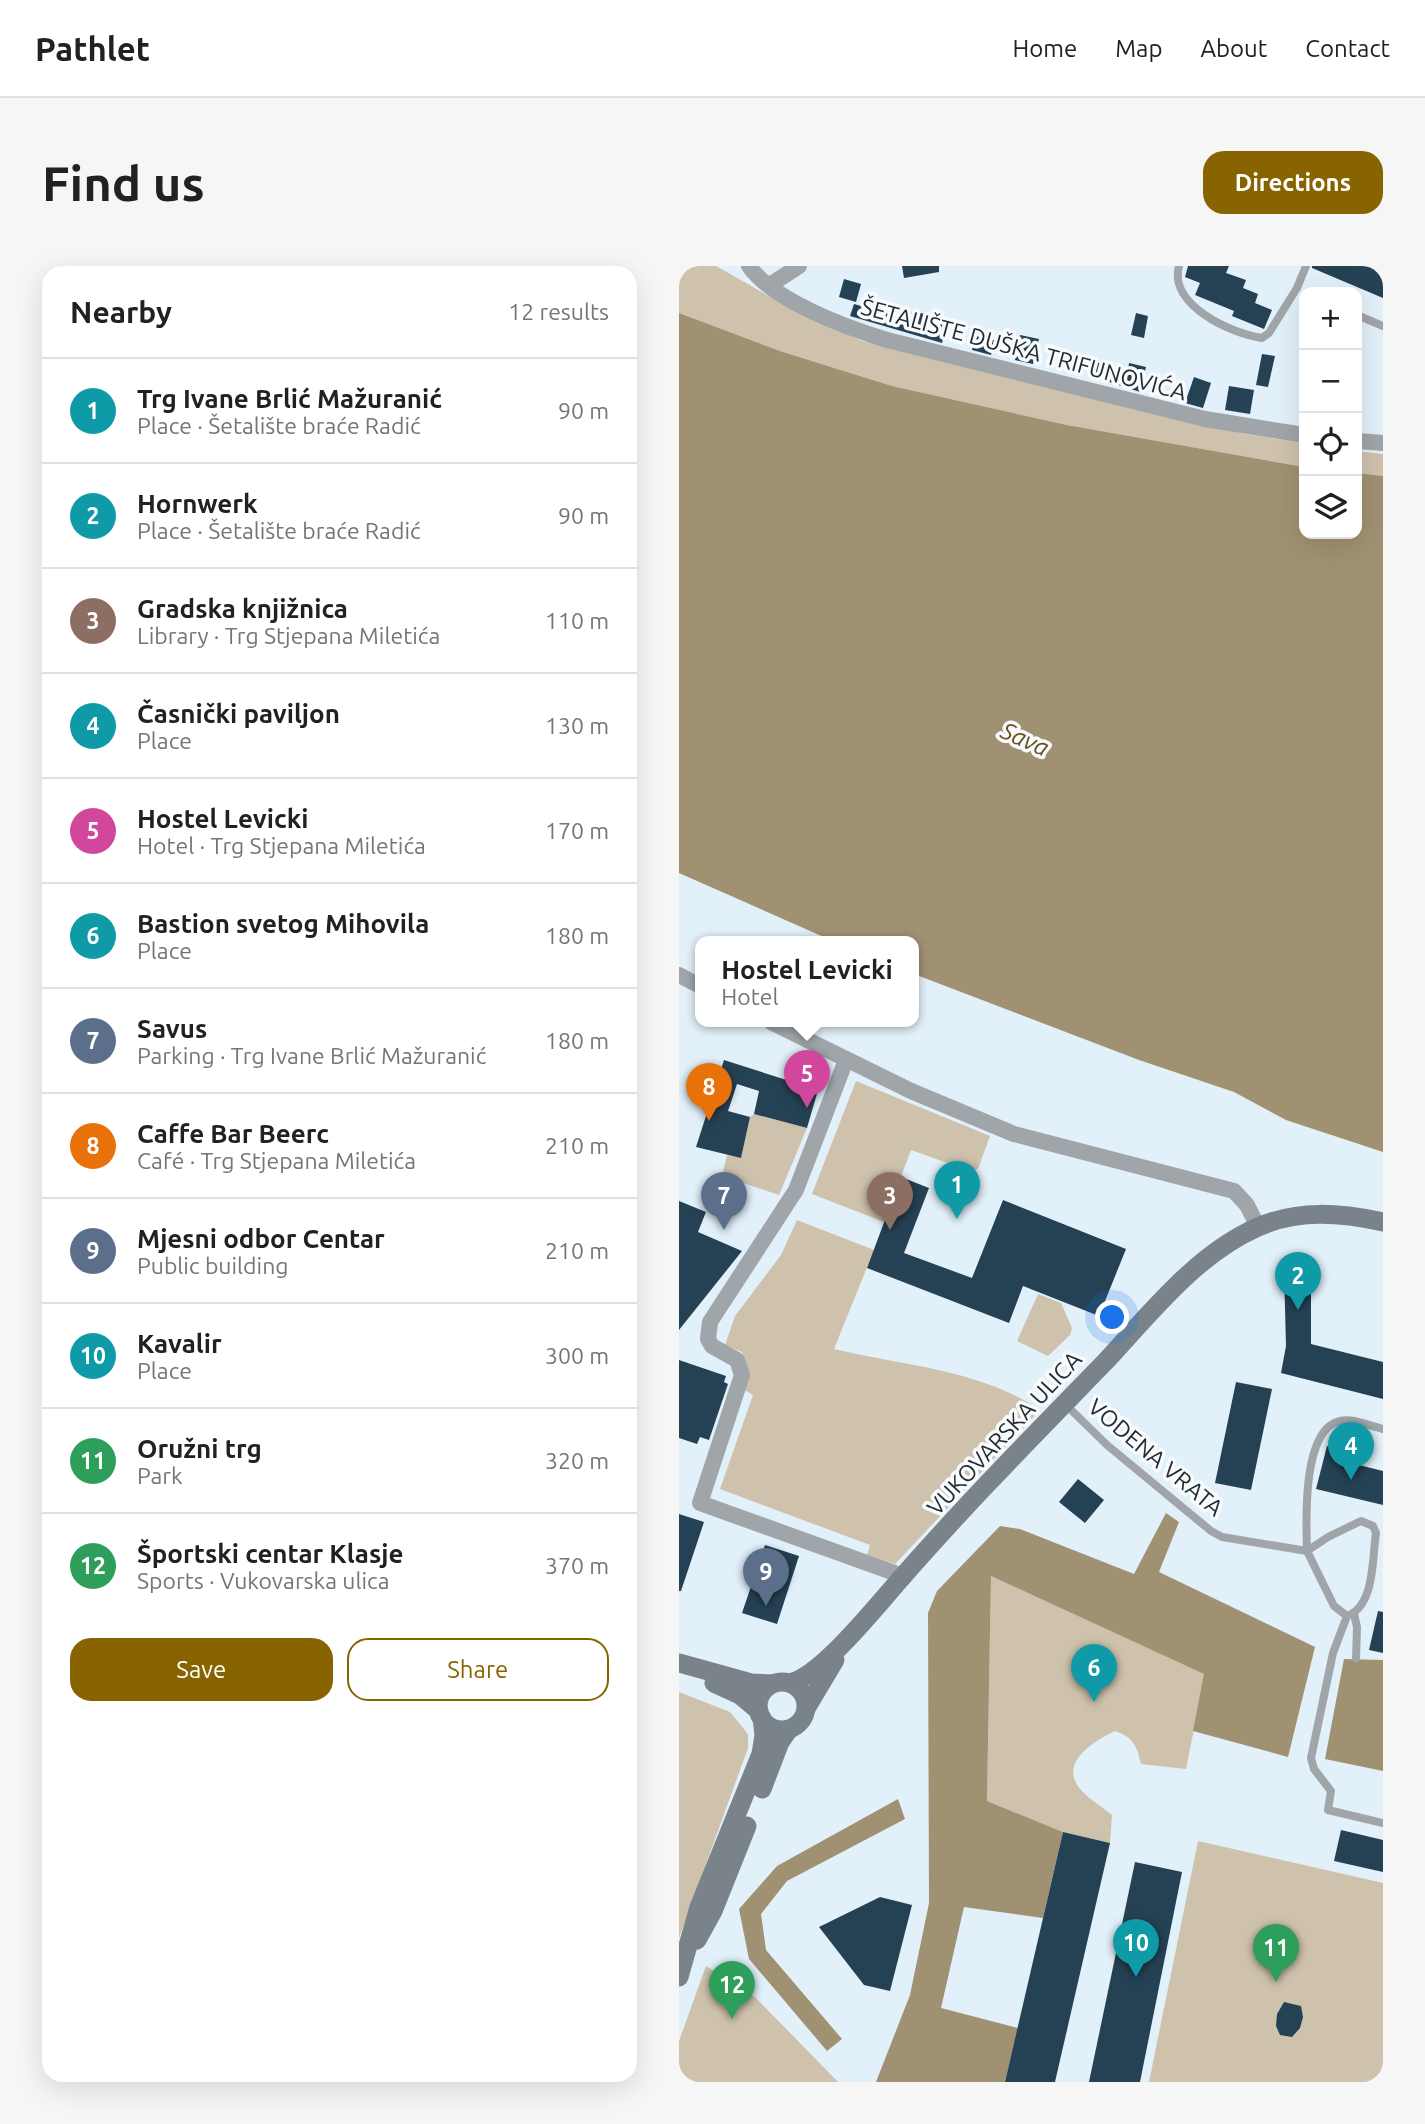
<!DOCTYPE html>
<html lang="en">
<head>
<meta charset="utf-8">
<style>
	body { margin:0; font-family:Ubuntu,sans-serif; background:#f6f6f6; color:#202124 }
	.controls { position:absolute; right:21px; top:21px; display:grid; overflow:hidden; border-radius:14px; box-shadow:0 7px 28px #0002 }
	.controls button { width:63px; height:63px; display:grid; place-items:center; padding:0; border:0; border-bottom:2px solid #e0e0e0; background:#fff; color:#202124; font:35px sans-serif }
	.you { position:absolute; left:434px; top:1052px; width:24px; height:24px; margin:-18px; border:5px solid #fff; border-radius:50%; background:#1a73e8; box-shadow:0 0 0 10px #1a73e833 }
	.badge { display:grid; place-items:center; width:46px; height:46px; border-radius:50%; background:#886400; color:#fff; font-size:23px; font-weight:700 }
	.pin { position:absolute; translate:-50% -58px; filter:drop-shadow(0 2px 4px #0008) }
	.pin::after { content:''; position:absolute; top:37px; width:24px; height:21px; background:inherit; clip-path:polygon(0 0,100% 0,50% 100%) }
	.popup { position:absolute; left:16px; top:670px; width:224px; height:91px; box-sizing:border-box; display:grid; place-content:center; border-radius:14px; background:#fff; filter:drop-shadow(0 2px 5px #0005); font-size:23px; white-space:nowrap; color:#757577 }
	.popup b { font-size:26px; color:#202124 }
	.popup::after { content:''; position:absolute; left:50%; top:100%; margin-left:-14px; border:14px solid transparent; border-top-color:#fff }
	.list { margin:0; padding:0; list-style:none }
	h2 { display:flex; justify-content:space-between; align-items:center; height:91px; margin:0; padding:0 28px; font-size:30px }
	h2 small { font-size:23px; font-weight:400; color:#757577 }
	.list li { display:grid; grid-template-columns:46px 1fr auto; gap:21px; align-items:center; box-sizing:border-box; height:105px; padding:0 28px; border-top:2px solid #e0e0e0 }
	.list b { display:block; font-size:26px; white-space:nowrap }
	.list p { margin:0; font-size:23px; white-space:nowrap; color:#757577 }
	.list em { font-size:23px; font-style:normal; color:#757577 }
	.actions { display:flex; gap:14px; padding:21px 28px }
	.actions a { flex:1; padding:16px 0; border:2px solid #886400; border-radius:21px; text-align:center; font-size:24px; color:#886400 }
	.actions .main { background:#886400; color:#fff }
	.icon { flex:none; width:38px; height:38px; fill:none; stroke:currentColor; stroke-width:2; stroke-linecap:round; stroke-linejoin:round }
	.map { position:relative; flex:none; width:704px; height:1816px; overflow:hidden; border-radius:21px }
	header { display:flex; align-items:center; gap:42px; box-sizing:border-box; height:98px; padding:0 35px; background:#fff; border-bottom:2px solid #e0e0e0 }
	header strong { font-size:33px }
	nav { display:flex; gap:38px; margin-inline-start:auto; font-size:24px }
	.intro { display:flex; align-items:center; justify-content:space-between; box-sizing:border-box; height:168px; padding:0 42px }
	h1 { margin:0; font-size:49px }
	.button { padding:18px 32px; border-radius:21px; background:#886400; color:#fff; font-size:24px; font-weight:700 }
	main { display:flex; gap:42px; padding:0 42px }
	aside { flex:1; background:#fff; border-radius:21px; box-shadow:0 7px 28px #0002 }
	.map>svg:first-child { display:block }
	.green { fill:#cec2ac }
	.water { fill:#a19173 }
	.building { fill:#254254 }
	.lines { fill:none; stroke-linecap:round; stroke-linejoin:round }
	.service { stroke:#a0a5aa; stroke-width:8 }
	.minor { stroke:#a0a5aa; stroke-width:16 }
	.secondary { stroke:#7a8389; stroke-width:19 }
	.labels { text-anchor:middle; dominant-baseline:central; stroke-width:7; stroke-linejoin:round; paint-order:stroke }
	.street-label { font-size:23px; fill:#252a2e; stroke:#f8fbfd }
	.water-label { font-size:24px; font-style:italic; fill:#69501b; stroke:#f8fbfd }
</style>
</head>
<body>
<header>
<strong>Pathlet</strong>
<nav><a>Home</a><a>Map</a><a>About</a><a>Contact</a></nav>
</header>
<div class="intro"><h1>Find us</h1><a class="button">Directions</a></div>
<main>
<aside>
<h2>Nearby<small>12 results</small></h2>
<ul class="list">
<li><span class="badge" style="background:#0f9aa8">1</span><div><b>Trg Ivane Brlić Mažuranić</b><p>Place · Šetalište braće Radić</p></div><em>90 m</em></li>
<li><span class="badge" style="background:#0f9aa8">2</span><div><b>Hornwerk</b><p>Place · Šetalište braće Radić</p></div><em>90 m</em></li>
<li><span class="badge" style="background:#8d6e63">3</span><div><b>Gradska knjižnica</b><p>Library · Trg Stjepana Miletića</p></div><em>110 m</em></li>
<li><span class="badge" style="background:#0f9aa8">4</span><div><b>Časnički paviljon</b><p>Place</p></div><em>130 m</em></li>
<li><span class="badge" style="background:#d1479c">5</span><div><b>Hostel Levicki</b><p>Hotel · Trg Stjepana Miletića</p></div><em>170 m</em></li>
<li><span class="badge" style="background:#0f9aa8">6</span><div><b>Bastion svetog Mihovila</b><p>Place</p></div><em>180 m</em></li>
<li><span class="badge" style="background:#5c6f8a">7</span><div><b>Savus</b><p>Parking · Trg Ivane Brlić Mažuranić</p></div><em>180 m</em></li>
<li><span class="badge" style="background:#e8710a">8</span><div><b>Caffe Bar Beerc</b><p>Café · Trg Stjepana Miletića</p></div><em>210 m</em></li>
<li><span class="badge" style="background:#5c6f8a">9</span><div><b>Mjesni odbor Centar</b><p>Public building</p></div><em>210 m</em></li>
<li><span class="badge" style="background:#0f9aa8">10</span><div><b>Kavalir</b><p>Place</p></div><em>300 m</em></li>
<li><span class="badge" style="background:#2e9e5b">11</span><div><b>Oružni trg</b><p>Park</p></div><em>320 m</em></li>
<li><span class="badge" style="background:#2e9e5b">12</span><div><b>Športski centar Klasje</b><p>Sports · Vukovarska ulica</p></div><em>370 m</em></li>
</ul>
<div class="actions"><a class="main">Save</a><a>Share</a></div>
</aside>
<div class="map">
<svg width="704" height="1816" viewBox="0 0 704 1816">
	<rect width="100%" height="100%" fill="#e2f0f9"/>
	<g class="green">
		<polygon points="0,0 37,0 104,38 183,75 566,168 625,177 625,201 388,159 213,120 101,85 0,47"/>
		<polygon points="678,185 704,188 704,210 678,207"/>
		<polygon points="177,815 311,870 299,903 291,905 232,884 205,956 133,928"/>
		<polygon points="75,848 128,862 100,929 43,910 48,889 62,891 71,851"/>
		<path d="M118,954L195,984L155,1083C222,1099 303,1104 361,1144L216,1298L188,1289L191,1279L41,1223L74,1129L66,1124V1095L63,1086L46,1079L56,1050L102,989Z"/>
		<polygon points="359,1028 382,1037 393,1062 391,1069 369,1090 338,1075"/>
		<path d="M312,1310L526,1408L507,1503L462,1498C458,1480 454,1471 436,1465C415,1475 377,1498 403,1525C411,1534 424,1541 433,1549L431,1577L384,1566L308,1535Z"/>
		<polygon points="0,1426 51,1446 69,1468 69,1482 0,1672"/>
		<polygon points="519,1575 704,1617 704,1816 470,1816"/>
		<polygon points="27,1700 77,1732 159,1816 0,1816 0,1775"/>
	</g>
	<g class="water">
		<polygon points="0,47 101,85 213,120 388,159 625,201 625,268 678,268 678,207 704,210 704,886 607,854 555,826 460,794 235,708 235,676 156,676 0,607"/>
		<polygon points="487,1247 500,1256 480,1306 636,1381 609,1491 514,1465 525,1408 312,1310 308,1535 384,1566 364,1652 285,1641 262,1742 339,1762 326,1816 197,1816 231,1729 250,1637 249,1347 258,1325 321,1260 341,1263 455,1308"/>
		<polygon points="665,1393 704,1394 704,1505 646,1493"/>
		<polygon points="219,1533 226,1553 108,1615 82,1648 87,1684 163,1773 148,1785 70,1693 60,1643 98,1600"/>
	</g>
	<g class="building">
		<polygon points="223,0 260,0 260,6 225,12"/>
		<polygon points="509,0 550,0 547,7 567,14 564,22 579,28 576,37 593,44 585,63 553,50 555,45 516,29 521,17 506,11"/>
		<polygon points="633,0 704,0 704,32 633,2"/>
		<polygon points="165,13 182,18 177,36 160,31"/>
		<polygon points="175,38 231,54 233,45 246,48 244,54 267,59 263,77 171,50"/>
		<polygon points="457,47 469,50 465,72 452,69"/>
		<polygon points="341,69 360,73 354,98 336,94"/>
		<polygon points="296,70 315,74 312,89 293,84"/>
		<polygon points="583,88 596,90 589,121 577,119"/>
		<polygon points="412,95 449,104 450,97 467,101 461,126 409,109"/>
		<polygon points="515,111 532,117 524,142 506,137"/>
		<polygon points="550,120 575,124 571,148 546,144"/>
		<polygon points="45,794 139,824 128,862 75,848 80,825 58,818 49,845 71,851 62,892 17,881"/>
		<polygon points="222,911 250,922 225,987 293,1012 324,934 447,983 420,1050 344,1020 330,1057 188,1002"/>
		<polygon points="0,935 27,946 19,966 63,985 0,1064"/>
		<polygon points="605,1004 632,1009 632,1078 704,1096 704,1133 602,1107 607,1080"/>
		<polygon points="0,1094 47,1110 45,1116 49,1118 30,1174 21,1171 18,1178 0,1172"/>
		<polygon points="557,1116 593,1123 572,1224 536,1217"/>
		<polygon points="648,1180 662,1184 660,1194 704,1205 704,1239 637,1223"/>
		<polygon points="399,1213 425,1234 406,1257 380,1236"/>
		<polygon points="0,1248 25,1256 2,1325 0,1325"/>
		<polygon points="86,1279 120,1290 98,1358 63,1347"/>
		<polygon points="699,1345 704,1346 704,1387 690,1384"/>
		<polygon points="662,1564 704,1574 704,1606 655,1595"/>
		<polygon points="384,1566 431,1577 376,1816 326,1816"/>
		<polygon points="456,1596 503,1606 461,1816 410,1816"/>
		<polygon points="201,1631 233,1639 211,1725 185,1719 140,1661"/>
		<polygon points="605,1736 622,1740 624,1751 621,1762 613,1771 601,1769 597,1760 598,1748"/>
	</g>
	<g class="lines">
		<g class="service">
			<path d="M500,0C489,39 553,68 583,72L590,67L618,22L627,0"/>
			<polyline points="678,49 704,60"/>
			<path d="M386,1138L428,1179L532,1265L543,1271L628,1285C627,1255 623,1163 661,1155C674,1152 691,1160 704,1163"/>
			<polyline points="675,1348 678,1361 677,1392"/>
			<path d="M668,1350L655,1340L628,1285L649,1271L682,1255L694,1260L697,1267C693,1293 696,1340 668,1350L654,1387L632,1492L635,1503L652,1525L649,1544L704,1557"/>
		</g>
		<g class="minor">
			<path d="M70,0C94,35 169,62 208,74L526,153L625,169"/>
			<polyline points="91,19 120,0"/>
			<polyline points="678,175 704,177"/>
			<polyline points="0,709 21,720"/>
			<polyline points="92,756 232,825 335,868 555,925 568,939 579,961"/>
			<polyline points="167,794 117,924 31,1056 29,1073 33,1080 58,1094 63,1109 21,1237 224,1310"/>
		</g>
		<g class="secondary">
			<polyline points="0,1397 72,1417 93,1418"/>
			<circle cx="103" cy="1440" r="24"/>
			<polyline points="35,1417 61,1429 80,1445"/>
			<path d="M110,1417C140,1412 196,1342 218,1317C284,1241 355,1169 425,1097C470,1049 517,988 579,961C620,943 662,947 704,956"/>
			<polyline points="128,1441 156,1394"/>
			<polyline points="83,1523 101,1476 110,1463"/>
			<polyline points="18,1674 34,1645 68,1560"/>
			<polyline points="0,1711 20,1641 82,1488 85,1469 83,1452"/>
		</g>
	</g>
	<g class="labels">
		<g class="street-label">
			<text transform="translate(345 83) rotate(15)">ŠETALIŠTE DUŠKA TRIFUNOVIĆA</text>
			<text transform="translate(325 1167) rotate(-47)">VUKOVARSKA ULICA</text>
			<text transform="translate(477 1191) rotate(40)">VODENA VRATA</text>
		</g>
		<g class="water-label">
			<text transform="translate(346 473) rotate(24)">Sava</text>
		</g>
	</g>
</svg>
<div class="controls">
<button>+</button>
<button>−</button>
<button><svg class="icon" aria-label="locate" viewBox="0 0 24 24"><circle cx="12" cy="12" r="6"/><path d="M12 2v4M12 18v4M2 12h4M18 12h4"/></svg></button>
<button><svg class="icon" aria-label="layers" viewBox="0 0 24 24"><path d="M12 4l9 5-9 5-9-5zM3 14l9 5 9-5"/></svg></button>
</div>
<div class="you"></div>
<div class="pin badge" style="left:278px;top:953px;background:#0f9aa8">1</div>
<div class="pin badge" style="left:619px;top:1044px;background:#0f9aa8">2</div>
<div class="pin badge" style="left:211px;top:964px;background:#8d6e63">3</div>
<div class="pin badge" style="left:672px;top:1214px;background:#0f9aa8">4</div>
<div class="pin badge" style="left:128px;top:842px;background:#d1479c">5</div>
<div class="popup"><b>Hostel Levicki</b>Hotel</div>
<div class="pin badge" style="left:415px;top:1436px;background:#0f9aa8">6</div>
<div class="pin badge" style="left:45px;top:964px;background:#5c6f8a">7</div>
<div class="pin badge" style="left:30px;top:855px;background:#e8710a">8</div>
<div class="pin badge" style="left:87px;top:1340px;background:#5c6f8a">9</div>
<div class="pin badge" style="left:457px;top:1711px;background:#0f9aa8">10</div>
<div class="pin badge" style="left:597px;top:1716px;background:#2e9e5b">11</div>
<div class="pin badge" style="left:53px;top:1753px;background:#2e9e5b">12</div>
</div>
</main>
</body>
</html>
